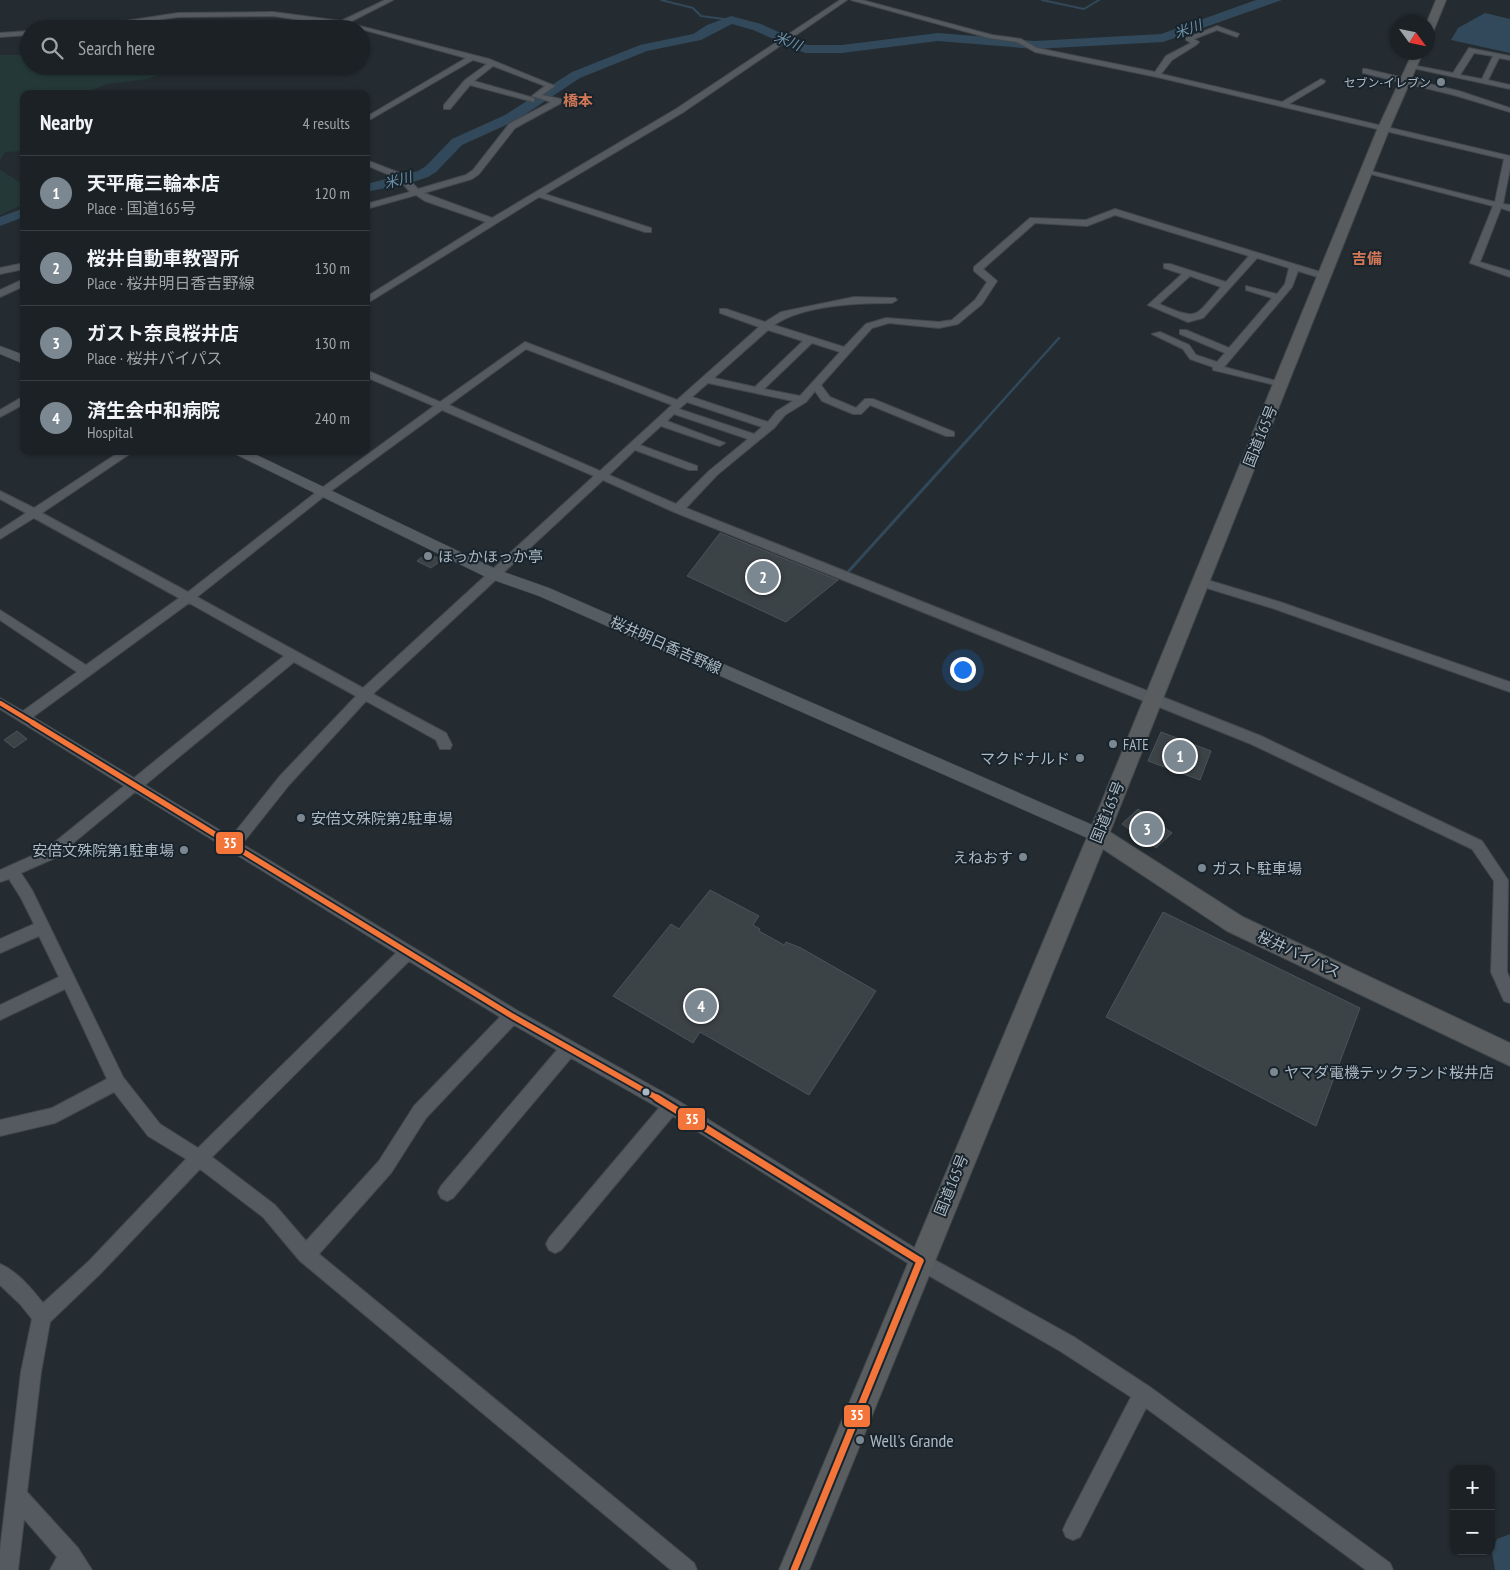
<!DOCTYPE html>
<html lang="en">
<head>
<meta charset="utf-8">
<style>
	body { margin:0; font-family:"PT Sans Narrow","Noto Sans JP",sans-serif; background:#282e32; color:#f1f3f6 }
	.controls { position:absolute; right:15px; bottom:15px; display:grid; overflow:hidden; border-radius:10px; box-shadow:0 1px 4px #0004 }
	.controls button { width:45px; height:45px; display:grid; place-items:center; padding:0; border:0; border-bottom:1px solid #393e42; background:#1b2125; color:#f1f3f6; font:25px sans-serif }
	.compass { position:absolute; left:1390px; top:15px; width:45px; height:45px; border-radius:50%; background:#1b2125; box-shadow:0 1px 4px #0004; rotate:123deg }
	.you { position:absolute; left:962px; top:669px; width:18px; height:18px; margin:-12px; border:4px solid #fff; border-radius:50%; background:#1a73e8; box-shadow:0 0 0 8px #1a73e833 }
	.badge { display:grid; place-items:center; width:32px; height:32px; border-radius:50%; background:#7c8891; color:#fff; font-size:16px; font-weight:700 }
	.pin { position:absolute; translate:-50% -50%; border:2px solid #fff; box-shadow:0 1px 5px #0006 }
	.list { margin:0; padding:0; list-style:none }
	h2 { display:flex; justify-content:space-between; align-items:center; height:65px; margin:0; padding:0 20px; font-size:21px }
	h2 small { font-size:16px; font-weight:400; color:#a0a3a7 }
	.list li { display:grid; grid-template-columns:32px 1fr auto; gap:15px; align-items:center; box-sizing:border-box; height:75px; padding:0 20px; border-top:1px solid #393e42 }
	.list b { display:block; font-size:19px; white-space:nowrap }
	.list p { margin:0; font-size:16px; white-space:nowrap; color:#a0a3a7 }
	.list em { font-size:16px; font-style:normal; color:#a0a3a7 }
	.icon { flex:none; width:28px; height:28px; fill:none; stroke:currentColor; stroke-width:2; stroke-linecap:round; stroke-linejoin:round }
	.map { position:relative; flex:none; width:1510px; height:1570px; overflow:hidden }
	.search { position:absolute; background:#1b2125; box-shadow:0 1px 4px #0004; left:20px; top:20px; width:350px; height:55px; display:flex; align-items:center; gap:12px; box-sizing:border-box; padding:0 18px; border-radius:28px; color:#a0a3a7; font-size:19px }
	.panel { position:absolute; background:#1b2125; box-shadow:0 1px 4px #0004; left:20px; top:90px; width:350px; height:365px; border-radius:10px }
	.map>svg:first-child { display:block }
	.green { fill:#243937 }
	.water { fill:#31495a }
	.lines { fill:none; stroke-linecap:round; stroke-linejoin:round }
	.stream-far2 { stroke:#31495a; stroke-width:2 }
	.stream-far1 { stroke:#31495a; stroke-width:2.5 }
	.stream { stroke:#31495a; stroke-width:3 }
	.river { fill:#31495a; fill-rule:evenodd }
	.building { fill:#3c4347; stroke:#4b545a }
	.minor-casing { stroke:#42484c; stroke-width:2 }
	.major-casing { stroke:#41494e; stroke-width:1 }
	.highway-casing { stroke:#40484d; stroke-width:2 }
	.minor { fill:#545a60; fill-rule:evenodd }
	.major { fill:#565d62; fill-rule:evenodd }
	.highway { fill:#595d5f; fill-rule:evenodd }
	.bus-1-far2-casing { stroke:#18232b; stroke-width:8 }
	.bus-1-far1-casing { stroke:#18232b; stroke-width:9 }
	.bus-1-casing { stroke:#18232b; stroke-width:11 }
	.bus-1-far2 { stroke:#f4753a; stroke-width:4.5 }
	.bus-1-far1 { stroke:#f4753a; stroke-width:5.5 }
	.bus-1 { stroke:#f4753a; stroke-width:7 }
	.poi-dot { fill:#7c8891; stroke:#18232b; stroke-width:2 }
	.bus-dot { fill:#acb9c4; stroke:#18232b; stroke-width:2 }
	.labels { text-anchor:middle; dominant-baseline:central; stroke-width:4; stroke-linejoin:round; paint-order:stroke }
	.far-poi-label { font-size:12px; fill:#acb9c4; stroke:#18232b; text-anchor:end }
	.far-water-label { font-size:14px; font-style:italic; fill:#6c91a9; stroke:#18232b }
	.far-quarter-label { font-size:15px; font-weight:bold; fill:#d37857; stroke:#18232b }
	.street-label { font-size:15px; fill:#acb9c4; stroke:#18232b }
	.poi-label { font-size:15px; fill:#acb9c4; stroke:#18232b; text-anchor:start }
	.near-poi-label { font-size:18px; fill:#acb9c4; stroke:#18232b; text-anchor:start }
	.line-badge { stroke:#18232b; stroke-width:2 }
	.badge-label { font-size:14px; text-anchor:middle; font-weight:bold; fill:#fff }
</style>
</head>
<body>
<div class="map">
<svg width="1510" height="1570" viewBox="0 0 1510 1570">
	<rect width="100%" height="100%" fill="#242c31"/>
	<g class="green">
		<polygon points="0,55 29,55 29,66 183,66 147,79 106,84 88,92 24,94 24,151 5,152 0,160"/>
		<polygon points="0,170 21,183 22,205 0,215"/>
	</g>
	<polygon class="water" points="1485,13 1510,19 1510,53 1451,40 1458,28"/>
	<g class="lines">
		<g class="stream-far2">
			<polyline points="661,0 693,8 701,16 731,20"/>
			<polyline points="1042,0 1084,9 1099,0"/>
		</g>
		<polyline class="stream-far1" points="980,426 1059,338"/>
		<polyline class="stream" points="848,572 981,425"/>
		<g class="river">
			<polygon points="1256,0 1282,0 1163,42 1035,49 938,41 842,53 805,53 753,30 732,24 701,40 647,51 580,78 515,121 462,145 436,172 428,177 410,183 366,192 366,184 418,171 426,166 452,139 505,115 572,72 640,45 693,34 707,25 731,16 761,24 807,45 842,45 938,33 1035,41 1161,34"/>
			<polygon points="24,208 24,217 0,226 0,217"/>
			<polygon points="1510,1534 1510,1570 1495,1570 1492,1552 1497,1539"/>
		</g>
	</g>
	<g class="building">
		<polygon points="720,533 838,580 786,622 687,576"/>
		<polygon points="427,553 442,560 431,568 417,561"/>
		<polygon points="17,731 27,739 14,748 4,740"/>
		<polygon points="1161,732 1211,751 1200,780 1148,761"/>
		<polygon points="1138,809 1172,833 1156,848 1122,824"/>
		<polygon points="710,890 759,916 753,925 760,929 759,931 784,945 786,942 801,948 876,991 809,1095 700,1032 693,1043 613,996 671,924 679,929"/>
		<polygon points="1163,912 1360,1008 1316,1126 1106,1017"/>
	</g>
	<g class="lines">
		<g class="minor-casing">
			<g id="minor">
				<polygon points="385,0 393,0 348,23 489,59 555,86 542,95 561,99 561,103 515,128 479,174 472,179 424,193 492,218 676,109 840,0 847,0 682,113 545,194 651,228 651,232 645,232 539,197 366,304 366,297 486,222 425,201 416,195 366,209 366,204 410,192 399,179 366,165 366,160 405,175 418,189 466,175 473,170 509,124 551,102 532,96 545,86 493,66 474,81 534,98 534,102 470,85 450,109 444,109 444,105 465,80 487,64 473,60 366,122 366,117 466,58 361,29 273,16 178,17 93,29 73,29 178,13 273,12 341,21"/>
				<polygon points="851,0 862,0 992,35 1021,39 1037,48 1155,72 1166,56 1191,43 1186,40 1186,38 1217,26 1239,34 1237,37 1217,30 1194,39 1199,42 1196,45 1172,60 1161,74 1282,102 1321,79 1325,81 1324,83 1289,104 1510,156 1510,168 1503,204 1510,205 1510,211 1501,208 1480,262 1510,271 1510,277 1470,263 1493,206 1363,172 1367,170 1495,202 1504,159 1157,77 1035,52 1017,42 989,38"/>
				<polygon points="29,31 29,35 0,37 0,33"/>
				<path d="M1469,48L1510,56V60L1499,58L1488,80L1510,85V89L1408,67L1412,65L1453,73ZM1474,53L1493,56L1482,79L1460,75Z"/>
				<polygon points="1366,69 1459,91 1510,108 1510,112 1454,95 1363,73 1363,69"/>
				<path d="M1115,209L1327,274L1329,276L1324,279L1298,271L1292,287L1224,367L1284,383V387L1213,370V367L1190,359L1183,349L1152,334L1160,332L1189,345L1196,355L1217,362L1225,353L1180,334V330H1186L1229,348L1272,298L1246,290V286L1277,294L1285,284L1289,268L1257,258L1203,318L1188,322L1148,305L1182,274L1164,268V264H1170L1226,282L1249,256L1115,215L1087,226L1035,223L983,269L997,281L982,304L958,324L939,328L889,323L872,328L821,385L830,397L856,408L865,399H873L954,432V436H946L870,405L861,414H853L822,401L815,391L806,402L785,415L774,428L717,475L686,508L1261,736L1482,841L1508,880L1507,972L1510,979V1003L1504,1001L1491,972L1494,881L1472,849L1251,744L674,512L603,480L373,694L446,733L452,745L450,749H440L436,740L366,701L289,785L242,844L518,1011L677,1100L926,1255L1074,1337L1150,1387L1390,1563L1393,1570H1366L1146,1408L1080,1537L1073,1540L1066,1537L1063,1530L1066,1523L1131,1397L1060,1351L914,1267L673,1116L561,1250L555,1253L549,1250L546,1244L549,1238L659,1108L571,1058L453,1198L447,1201L441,1198L438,1192L441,1186L557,1050L514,1025L426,1118L391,1173L319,1254L694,1563L697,1570H671L300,1261L263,1217L200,1169L101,1273L50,1322L41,1372L27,1492L78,1548L92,1570H50L57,1557L24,1519L18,1570H0V1550L21,1372L32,1319L20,1304L0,1285V1264C17,1271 32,1289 43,1303L89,1261L186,1159L148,1136L114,1092L55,1123L0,1136V1120L52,1108L107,1079L65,989L0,1020V1005L59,977L39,936L0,953V939L34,924L21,898L9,879L0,882V870L45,850L124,786L0,709V698L23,711L77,672L0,620V610L86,665L179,598L34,518L0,539V530L26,513L0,499V491L34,508L121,451H134L42,513L188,592L319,490L434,406L366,377V370L440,402L525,342L677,400L759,327L720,313V309H726L765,322L781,312L854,297L895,298L897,300L892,303C855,303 804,305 774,325L844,347L866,324L886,318L939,322L952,320L975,300L987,282L974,271V267L1030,218L1086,220ZM1190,276L1221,287C1193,318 1200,321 1159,304ZM768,330L803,341L755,387L714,378ZM812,343L840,352L800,396L764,389ZM526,349L672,405L600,471L449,405ZM708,383L793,401L777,411L768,422L692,397ZM687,402L762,427L754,434L679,409ZM442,410L594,476L363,688L197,597L327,494ZM674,414L748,439L709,471L676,504L609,475L635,450L689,470H697V466L640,445L661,426L716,445L720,446L725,443L667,421ZM189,603L284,656L134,778L33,717ZM294,662L356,696L279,777L231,837L145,785ZM135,792L396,953L198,1148L160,1124L123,1077L32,890L21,873L55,858ZM409,961L500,1017L414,1106L379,1161L306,1241L275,1205L212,1157Z"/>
				<polygon points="24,263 24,269 0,274 0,268"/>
				<polygon points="24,279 24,286 0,297 0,290"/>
				<polygon points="24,396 24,404 0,417 0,410"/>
				<polygon points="1201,578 1280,602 1510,682 1510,692 1272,608 1197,585 1195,582"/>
			</g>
		</g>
		<g class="major-casing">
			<g id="major">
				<polygon points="0,346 24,355 24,364 0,354"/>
				<polygon points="229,451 248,451 498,570 549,588 1104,830 1107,835 1104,840 1098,842 1092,840 539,596 488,578"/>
			</g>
		</g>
		<g class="highway-casing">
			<g id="highway">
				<polygon points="1436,0 1446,0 1433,32 1428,35 1427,22"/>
				<polygon points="1413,52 1423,52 1389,130 1110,832 1243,917 1510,1043 1510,1066 1227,931 1103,849 809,1570 779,1570 1088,835 1377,130"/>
			</g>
		</g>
		<use href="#minor" class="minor"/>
		<use href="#major" class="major"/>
		<use href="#highway" class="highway"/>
		<g class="bus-1-far2-casing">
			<polyline id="bus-1-far2" points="0,703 35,724"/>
		</g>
		<g class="bus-1-far1-casing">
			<polyline id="bus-1-far1" points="33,723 512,1016 659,1099"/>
		</g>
		<g class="bus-1-casing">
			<g id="bus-1">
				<polyline points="657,1098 920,1261"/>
				<polyline points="794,1570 920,1261"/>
			</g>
		</g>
		<use href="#bus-1-far2" class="bus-1-far2"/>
		<use href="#bus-1-far1" class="bus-1-far1"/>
		<use href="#bus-1" class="bus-1"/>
	</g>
	<g class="poi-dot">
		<circle cx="1441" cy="82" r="5"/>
		<circle cx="428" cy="556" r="5"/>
		<circle cx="1113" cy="744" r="5"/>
		<circle cx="1080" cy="758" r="5"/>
		<circle cx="301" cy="818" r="5"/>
		<circle cx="184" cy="850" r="5"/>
		<circle cx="1023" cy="857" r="5"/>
		<circle cx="1202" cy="868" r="5"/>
		<circle cx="1274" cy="1072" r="5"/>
		<circle cx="860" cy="1440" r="5"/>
	</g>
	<circle class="bus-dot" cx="646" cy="1092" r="4.5"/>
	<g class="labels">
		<g class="far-poi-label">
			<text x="1431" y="82">セブン-イレブン</text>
		</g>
		<g class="far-water-label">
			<text transform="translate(1188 29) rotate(-20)">米川</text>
			<text transform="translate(788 41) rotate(23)">米川</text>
			<text transform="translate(398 180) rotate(-15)">米川</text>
		</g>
		<g class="far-quarter-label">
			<text x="578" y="100">橋本</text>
			<text x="1367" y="258">吉備</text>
		</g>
		<g class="street-label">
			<text transform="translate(1260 436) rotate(-68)">国道165号</text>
			<text transform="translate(666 645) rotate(24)">桜井明日香吉野線</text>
			<text transform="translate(1107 812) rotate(-68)">国道165号</text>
			<text transform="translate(1299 954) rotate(25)">桜井バイパス</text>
			<text transform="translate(951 1185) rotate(-68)">国道165号</text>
		</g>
		<g class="poi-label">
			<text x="438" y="556">ほっかほっか亭</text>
			<text x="1123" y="744">FATE</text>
			<text x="1070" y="758" text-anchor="end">マクドナルド</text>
			<text x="311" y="818">安倍文殊院第2駐車場</text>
			<text x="174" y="850" text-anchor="end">安倍文殊院第1駐車場</text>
			<text x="1013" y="857" text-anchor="end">えねおす</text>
			<text x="1212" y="868">ガスト駐車場</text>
			<text x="1284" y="1072">ヤマダ電機テックランド桜井店</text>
		</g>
		<g class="near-poi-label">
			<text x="870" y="1440">Well's Grande</text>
		</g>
	</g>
	<g class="line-badge">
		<rect x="215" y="831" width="29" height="24" rx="5" fill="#f4753a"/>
		<rect x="677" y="1107" width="29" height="24" rx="5" fill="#f4753a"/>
		<rect x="843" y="1404" width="28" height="24" rx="5" fill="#f4753a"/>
	</g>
	<g class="badge-label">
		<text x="230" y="848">35</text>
		<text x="692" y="1124">35</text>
		<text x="857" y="1420">35</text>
	</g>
</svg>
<div class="controls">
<button>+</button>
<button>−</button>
</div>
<svg class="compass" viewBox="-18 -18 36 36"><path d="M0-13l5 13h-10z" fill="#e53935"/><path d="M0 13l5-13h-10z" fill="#a0a3a7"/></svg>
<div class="you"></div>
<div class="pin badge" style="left:1180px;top:756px">1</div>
<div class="pin badge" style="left:763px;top:577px">2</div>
<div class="pin badge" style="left:1147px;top:829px">3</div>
<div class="pin badge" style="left:701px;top:1006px">4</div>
<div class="search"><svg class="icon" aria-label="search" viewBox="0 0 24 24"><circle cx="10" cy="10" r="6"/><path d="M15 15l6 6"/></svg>Search here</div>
<section class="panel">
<h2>Nearby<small>4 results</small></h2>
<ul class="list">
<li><span class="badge">1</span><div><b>天平庵三輪本店</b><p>Place · 国道165号</p></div><em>120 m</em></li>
<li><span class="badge">2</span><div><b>桜井自動車教習所</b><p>Place · 桜井明日香吉野線</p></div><em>130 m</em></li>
<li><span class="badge">3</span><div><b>ガスト奈良桜井店</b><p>Place · 桜井バイパス</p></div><em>130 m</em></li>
<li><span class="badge">4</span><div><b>済生会中和病院</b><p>Hospital</p></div><em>240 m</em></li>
</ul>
</section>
</div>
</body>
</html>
